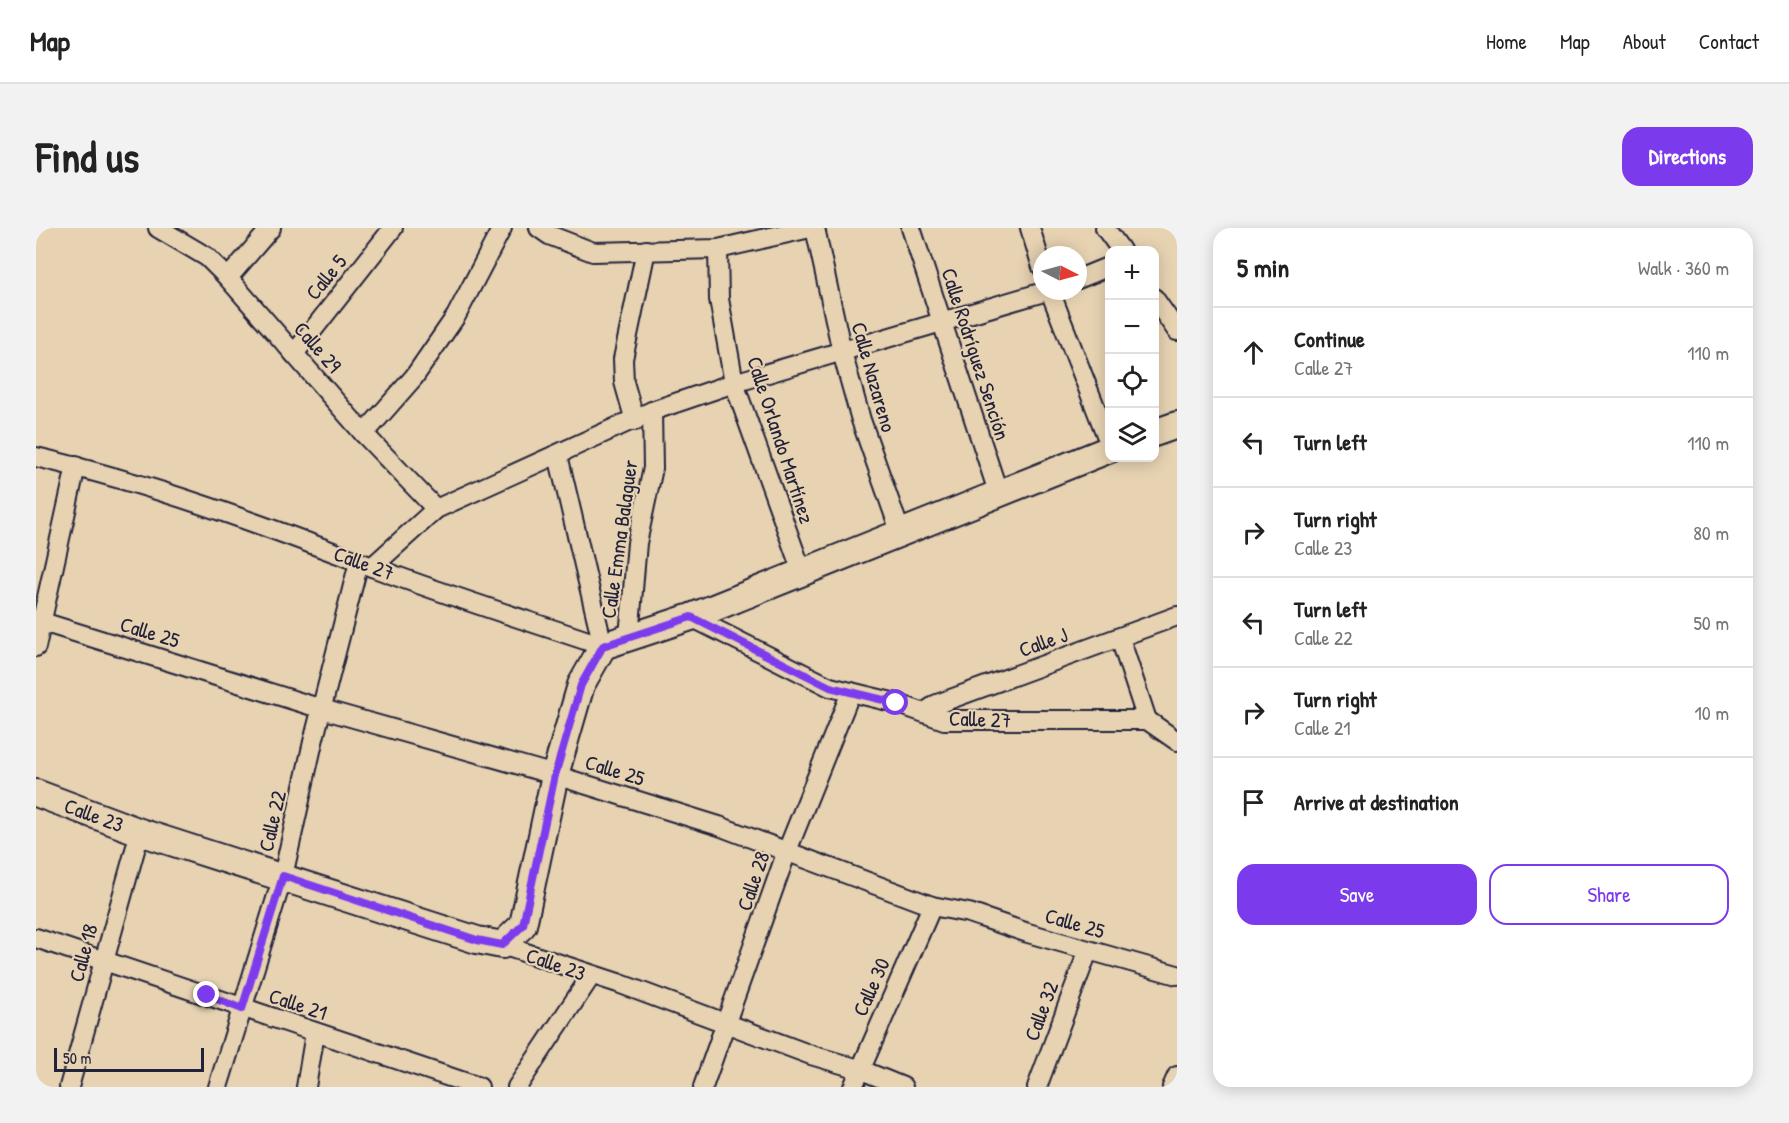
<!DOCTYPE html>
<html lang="en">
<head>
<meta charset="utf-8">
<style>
	body { margin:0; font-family:"Patrick Hand",sans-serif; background:#f2f2f2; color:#222 }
	.controls { position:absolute; right:18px; top:18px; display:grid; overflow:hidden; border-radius:12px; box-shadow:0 3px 15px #0003 }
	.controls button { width:54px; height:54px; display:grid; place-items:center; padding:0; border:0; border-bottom:2px solid #e0e0e0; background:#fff; color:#222; font:30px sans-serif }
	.compass { position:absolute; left:997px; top:18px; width:54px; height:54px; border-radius:50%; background:#fff; box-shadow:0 3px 15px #0003; rotate:96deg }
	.scale { position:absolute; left:18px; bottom:15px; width:150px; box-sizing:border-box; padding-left:6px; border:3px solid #22223b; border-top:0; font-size:16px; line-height:21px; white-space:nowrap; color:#22223b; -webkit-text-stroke:4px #e7d3b2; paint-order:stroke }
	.stop { position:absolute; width:18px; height:18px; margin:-14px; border:4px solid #7c3aed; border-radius:50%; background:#fff }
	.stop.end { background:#7c3aed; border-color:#fff; box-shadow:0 2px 6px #0008 }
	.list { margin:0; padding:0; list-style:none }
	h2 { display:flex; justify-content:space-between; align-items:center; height:78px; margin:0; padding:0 24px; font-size:26px }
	h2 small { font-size:20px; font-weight:400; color:#767676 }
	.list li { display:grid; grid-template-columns:39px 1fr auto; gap:18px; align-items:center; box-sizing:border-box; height:90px; padding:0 24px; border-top:2px solid #e0e0e0 }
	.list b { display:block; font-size:22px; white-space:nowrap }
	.list p { margin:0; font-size:20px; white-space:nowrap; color:#767676 }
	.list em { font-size:20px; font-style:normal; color:#767676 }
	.actions { display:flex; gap:12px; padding:18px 24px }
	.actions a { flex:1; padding:14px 0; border:2px solid #7c3aed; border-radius:18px; text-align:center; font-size:21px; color:#7c3aed }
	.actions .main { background:#7c3aed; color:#fff }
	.icon { flex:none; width:33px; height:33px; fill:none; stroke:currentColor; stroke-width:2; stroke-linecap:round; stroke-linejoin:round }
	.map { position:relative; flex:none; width:1141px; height:859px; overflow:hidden; border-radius:18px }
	header { display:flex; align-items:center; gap:36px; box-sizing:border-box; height:84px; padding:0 30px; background:#fff; border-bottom:2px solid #e0e0e0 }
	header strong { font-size:28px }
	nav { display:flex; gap:33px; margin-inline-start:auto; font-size:21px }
	.intro { display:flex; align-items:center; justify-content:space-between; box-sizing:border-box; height:144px; padding:0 36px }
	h1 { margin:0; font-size:42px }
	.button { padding:15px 27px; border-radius:18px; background:#7c3aed; color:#fff; font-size:21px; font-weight:700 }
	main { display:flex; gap:36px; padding:0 36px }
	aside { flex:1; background:#fff; border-radius:18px; box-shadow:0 3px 15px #0003 }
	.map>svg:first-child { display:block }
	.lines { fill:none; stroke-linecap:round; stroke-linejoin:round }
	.street-casing { stroke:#22223b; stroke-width:22 }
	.secondary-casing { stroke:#22223b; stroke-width:30 }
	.street { stroke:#e7d3b2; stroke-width:18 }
	.secondary { stroke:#e7d3b2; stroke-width:26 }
	.route { stroke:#7c3aed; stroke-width:8 }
	.labels { text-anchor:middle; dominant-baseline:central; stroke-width:4.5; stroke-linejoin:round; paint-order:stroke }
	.street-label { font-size:21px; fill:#22223b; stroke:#e7d3b2 }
</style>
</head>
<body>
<header>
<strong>Map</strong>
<nav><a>Home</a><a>Map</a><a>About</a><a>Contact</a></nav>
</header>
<div class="intro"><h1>Find us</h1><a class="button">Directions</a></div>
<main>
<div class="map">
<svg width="1141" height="859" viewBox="0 0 1141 859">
	<rect width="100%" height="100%" fill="#e7d3b2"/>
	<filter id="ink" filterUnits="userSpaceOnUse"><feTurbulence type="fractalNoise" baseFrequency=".0167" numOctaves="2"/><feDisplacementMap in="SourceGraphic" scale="12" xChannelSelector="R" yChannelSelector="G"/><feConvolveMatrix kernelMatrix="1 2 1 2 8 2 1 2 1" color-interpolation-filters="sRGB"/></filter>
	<g filter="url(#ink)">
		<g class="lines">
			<g class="street-casing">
				<g id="street">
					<polyline points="122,0 171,29 192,50 328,206 400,281"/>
					<polyline points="503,0 513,7 557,24 682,21 774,0"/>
					<polyline points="779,0 806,124 825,192 865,306"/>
					<polyline points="875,0 963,267"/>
					<polyline points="994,0 1006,39"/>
					<polyline points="1069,0 1085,22"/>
					<polyline points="682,21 683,71 698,155 766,344"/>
					<polyline points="192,50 235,0"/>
					<polyline points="1042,51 1074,38"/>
					<polyline points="1014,63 1074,217"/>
					<polyline points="1118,70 1141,103"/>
					<polyline points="258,126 357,0"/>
					<polyline points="599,193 588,154 587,131 610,22"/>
					<polyline points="328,206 378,149 420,88 466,0"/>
					<polyline points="522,227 567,418"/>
					<path d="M0,229C116,256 225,296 336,339C412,368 490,392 567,418"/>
					<polyline points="336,339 400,281 616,183 698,155 1011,63"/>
					<polyline points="655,389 794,459 860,475 908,492 1111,492"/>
					<polyline points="0,392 286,481 519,547 683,598 896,678 933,685 992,705 1141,747"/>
					<polyline points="593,409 601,315 617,240 616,183"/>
					<polyline points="1084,410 1111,492"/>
					<polyline points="0,419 40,238"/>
					<polyline points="889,484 901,476 1141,388"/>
					<polyline points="1111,492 1141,513"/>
					<polyline points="0,710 443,859"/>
					<polyline points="466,717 582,755 775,827 823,841 867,859"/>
					<polyline points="33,859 104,604"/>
					<polyline points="182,859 247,648 277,514 323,334"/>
					<polyline points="270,859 279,805"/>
					<polyline points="481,859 555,748"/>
					<polyline points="667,859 751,623 815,464"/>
					<polyline points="817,859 896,678"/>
					<polyline points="1001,859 1052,723"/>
					<polyline points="1136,859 1141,848"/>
				</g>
			</g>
			<g class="secondary-casing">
				<g id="secondary">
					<polyline points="1118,205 1141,197"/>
					<polyline points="0,565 104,604 441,712 466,717 487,697 519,547 545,457 567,418 655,389 1074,221"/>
				</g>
			</g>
			<use href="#street" class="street"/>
			<use href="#secondary" class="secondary"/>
		</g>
	</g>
	<g class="lines" filter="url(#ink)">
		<polyline class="route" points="171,767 206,781 247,648 441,712 466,717 487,697 519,547 545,457 567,418 655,389 794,459 860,475"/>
	</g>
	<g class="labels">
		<g class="street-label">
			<text transform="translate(290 49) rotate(-51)">Calle 5</text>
			<text transform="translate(282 119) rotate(49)">Calle 29</text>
			<text transform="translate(940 126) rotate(72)">Calle Rodríguez Sención</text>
			<text transform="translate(838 149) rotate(74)">Calle Nazareno</text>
			<text transform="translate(745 212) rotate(72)">Calle Orlando Martínez</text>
			<text transform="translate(583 311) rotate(-82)">Calle Emma Balaguer</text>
			<text transform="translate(328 335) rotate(20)">Calle 27</text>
			<text transform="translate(114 404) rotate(17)">Calle 25</text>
			<text transform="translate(1007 414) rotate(-20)">Calle J</text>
			<text transform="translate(944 491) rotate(2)">Calle 27</text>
			<text transform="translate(579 542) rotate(17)">Calle 25</text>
			<text transform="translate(58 587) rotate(20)">Calle 23</text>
			<text transform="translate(236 593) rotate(-77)">Calle 22</text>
			<text transform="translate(717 653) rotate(-71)">Calle 28</text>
			<text transform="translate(1039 695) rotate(16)">Calle 25</text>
			<text transform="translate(47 725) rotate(-75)">Calle 18</text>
			<text transform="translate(520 736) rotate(19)">Calle 23</text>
			<text transform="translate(835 759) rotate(-66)">Calle 30</text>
			<text transform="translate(262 776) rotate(18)">Calle 21</text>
			<text transform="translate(1005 783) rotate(-70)">Calle 32</text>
		</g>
	</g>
</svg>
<div class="controls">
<button>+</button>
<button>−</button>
<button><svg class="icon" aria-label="locate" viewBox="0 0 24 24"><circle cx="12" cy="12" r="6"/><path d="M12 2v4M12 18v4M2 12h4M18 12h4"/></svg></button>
<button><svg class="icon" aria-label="layers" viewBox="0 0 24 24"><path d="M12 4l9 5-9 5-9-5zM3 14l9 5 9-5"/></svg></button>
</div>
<svg class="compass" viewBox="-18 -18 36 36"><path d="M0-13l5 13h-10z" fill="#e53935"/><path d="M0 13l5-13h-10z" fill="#767676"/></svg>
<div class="scale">50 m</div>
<div class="stop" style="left:860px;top:475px"></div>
<div class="stop end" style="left:171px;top:767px"></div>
</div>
<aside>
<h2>5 min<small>Walk · 360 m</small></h2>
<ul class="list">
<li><svg class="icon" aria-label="ahead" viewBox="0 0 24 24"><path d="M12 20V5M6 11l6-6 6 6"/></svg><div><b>Continue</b><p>Calle 27</p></div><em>110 m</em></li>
<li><svg class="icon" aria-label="left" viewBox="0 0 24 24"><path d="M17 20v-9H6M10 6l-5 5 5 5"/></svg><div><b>Turn left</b></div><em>110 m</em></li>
<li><svg class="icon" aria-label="right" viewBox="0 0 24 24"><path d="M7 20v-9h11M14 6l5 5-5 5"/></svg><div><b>Turn right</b><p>Calle 23</p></div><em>80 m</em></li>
<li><svg class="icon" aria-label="left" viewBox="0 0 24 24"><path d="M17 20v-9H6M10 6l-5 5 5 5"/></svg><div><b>Turn left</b><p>Calle 22</p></div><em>50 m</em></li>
<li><svg class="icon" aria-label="right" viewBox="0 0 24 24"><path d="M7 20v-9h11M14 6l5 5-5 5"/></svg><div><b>Turn right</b><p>Calle 21</p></div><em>10 m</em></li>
<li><svg class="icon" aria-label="arrive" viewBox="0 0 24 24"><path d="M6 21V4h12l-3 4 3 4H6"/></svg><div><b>Arrive at destination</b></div></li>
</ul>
<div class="actions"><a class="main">Save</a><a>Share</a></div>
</aside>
</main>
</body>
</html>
